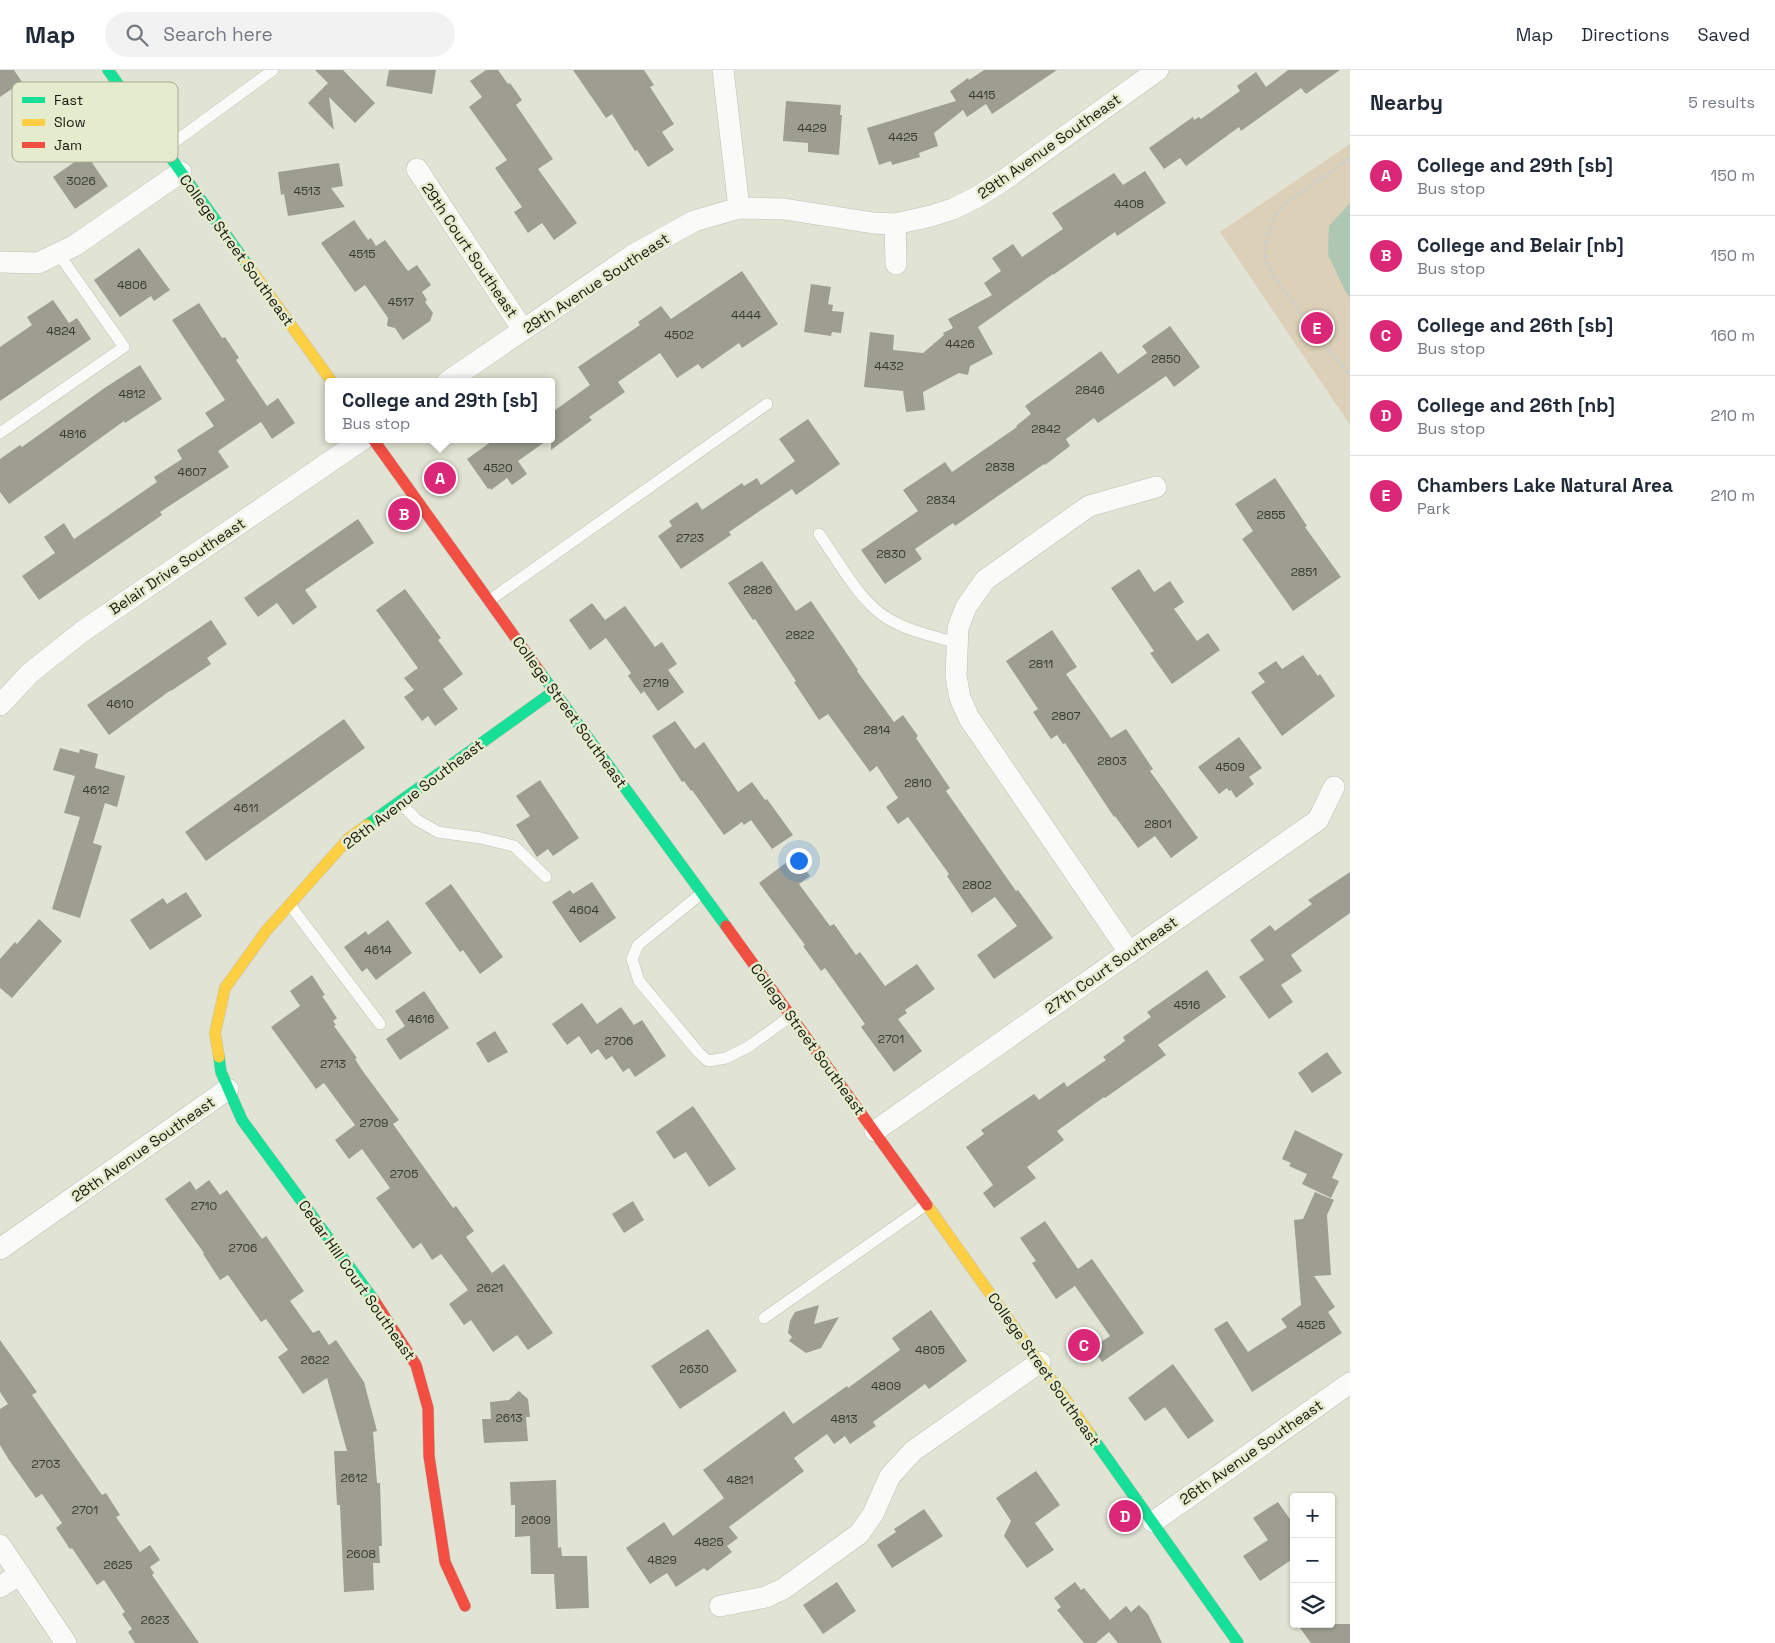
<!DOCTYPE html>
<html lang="en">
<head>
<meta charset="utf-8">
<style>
	body { margin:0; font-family:"Space Grotesk",sans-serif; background:#f2f2f3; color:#1f2937 }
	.controls { position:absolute; right:15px; bottom:15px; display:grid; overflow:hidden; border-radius:5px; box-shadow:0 1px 4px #0004 }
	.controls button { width:45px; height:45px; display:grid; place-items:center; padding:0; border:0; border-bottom:1px solid #e0e1e3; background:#fff; color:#1f2937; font:25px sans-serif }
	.you { position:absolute; left:798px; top:790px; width:18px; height:18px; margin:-12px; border:4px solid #fff; border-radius:50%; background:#1a73e8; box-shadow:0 0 0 8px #1a73e833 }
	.badge { display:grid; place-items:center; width:32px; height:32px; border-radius:50%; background:#db2777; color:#fff; font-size:16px; font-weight:700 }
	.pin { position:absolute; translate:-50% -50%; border:2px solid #fff; box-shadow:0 1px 5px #0006 }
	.popup { position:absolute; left:325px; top:308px; width:230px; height:65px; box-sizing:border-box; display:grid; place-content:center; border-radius:5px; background:#fff; filter:drop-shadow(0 1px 4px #0005); font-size:16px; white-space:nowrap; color:#747a83 }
	.popup b { font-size:19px; color:#1f2937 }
	.popup::after { content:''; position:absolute; left:50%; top:100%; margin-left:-10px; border:10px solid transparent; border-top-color:#fff }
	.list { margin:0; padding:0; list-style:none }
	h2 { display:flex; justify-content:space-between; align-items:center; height:65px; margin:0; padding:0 20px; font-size:21px }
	h2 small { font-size:16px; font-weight:400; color:#747a83 }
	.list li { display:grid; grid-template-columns:32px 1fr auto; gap:15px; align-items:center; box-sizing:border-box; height:80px; padding:0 20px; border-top:1px solid #e0e1e3 }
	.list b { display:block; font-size:19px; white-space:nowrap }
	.list p { margin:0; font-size:16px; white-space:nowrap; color:#747a83 }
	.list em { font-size:16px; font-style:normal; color:#747a83 }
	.icon { flex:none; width:28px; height:28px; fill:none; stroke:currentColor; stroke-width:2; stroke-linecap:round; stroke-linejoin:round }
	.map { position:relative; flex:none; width:1350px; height:1573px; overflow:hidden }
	header { display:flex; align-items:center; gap:30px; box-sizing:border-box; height:70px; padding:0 25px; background:#fff; border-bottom:1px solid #e0e1e3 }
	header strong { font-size:24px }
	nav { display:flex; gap:28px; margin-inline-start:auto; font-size:18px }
	.search { width:350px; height:45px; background:#f2f2f3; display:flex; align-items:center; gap:12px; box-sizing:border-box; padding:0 18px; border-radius:28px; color:#747a83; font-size:19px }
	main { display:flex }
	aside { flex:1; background:#fff }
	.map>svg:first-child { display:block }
	.green { fill:#dcd1b8 }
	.water { fill:#adc7b2 }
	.building { fill:#9d9e91 }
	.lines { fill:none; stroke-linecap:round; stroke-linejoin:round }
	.lane-casing { stroke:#bdc0b3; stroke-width:12 }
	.street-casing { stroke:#bdc0b3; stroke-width:22 }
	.fast-casing { stroke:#bdc0b3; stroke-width:12 }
	.slow-casing { stroke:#bdc0b3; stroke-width:12 }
	.jam-casing { stroke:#bdc0b3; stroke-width:12 }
	.path { stroke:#cdcfca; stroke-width:3; stroke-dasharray:5 2.5; stroke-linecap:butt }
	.lane { stroke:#fafbf9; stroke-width:11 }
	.street { stroke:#fafbf9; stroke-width:21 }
	.fast { stroke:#16e098; stroke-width:11 }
	.slow { stroke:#ffcf43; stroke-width:11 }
	.jam { stroke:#f24e42; stroke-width:11 }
	.labels { text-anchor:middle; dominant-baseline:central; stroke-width:5; stroke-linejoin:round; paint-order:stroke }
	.number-label { font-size:12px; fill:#383a2e }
	.street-label { font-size:15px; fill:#16180d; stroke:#e5ebcd }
	.key { fill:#e5ebcd; stroke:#a7ac93; stroke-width:1 }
	.key-label { font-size:14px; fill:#16180d }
</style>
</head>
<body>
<header>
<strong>Map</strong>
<div class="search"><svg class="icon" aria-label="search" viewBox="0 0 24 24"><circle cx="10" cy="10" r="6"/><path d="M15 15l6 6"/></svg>Search here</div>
<nav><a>Map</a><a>Directions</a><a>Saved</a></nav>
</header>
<main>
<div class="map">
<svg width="1350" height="1573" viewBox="0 0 1350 1573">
	<rect width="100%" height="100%" fill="#e1e4d4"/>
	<polygon class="green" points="1350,74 1350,355 1220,162"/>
	<polygon class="water" points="1350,133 1350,228 1344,219 1328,184 1329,156"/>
	<g class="building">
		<polygon points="0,0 14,0 22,12 0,27"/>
		<polygon points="315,0 343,0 375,33 355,53 329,27 334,60 308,33 328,13"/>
		<polygon points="389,0 436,0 432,24 386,16"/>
		<polygon points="486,0 498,0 508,14 510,13 522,30 516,35 553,89 538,99 577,153 554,170 542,153 528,163 514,142 522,137 495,98 507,90 469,37 482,27 470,11"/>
		<polygon points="573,0 644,0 654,15 650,17 674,54 662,62 674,80 648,97 637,80 635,81 612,44 606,48"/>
		<polygon points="984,0 1057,0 992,44 986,34 967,47 963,40 934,63 938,76 919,83 920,87 892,95 891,91 879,95 867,58 956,31 950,21 968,8 969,10"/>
		<polygon points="1288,0 1340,0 1306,24 1301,18 1241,61 1239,57 1186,96 1180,88 1164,99 1149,78 1193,47 1194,50 1199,47 1201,49 1240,21 1237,16 1256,2 1266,17"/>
		<polygon points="786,31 841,35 840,45 842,45 839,85 808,82 808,73 783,71"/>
		<polygon points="86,84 108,116 75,139 53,107"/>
		<polygon points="339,93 343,116 331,118 345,137 288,146 284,124 281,125 278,102"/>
		<polygon points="1145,101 1166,133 1117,166 1115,162 1053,205 1053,204 978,257 993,284 970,296 968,305 959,303 923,322 925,340 906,342 903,321 864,317 870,262 894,265 893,280 923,283 944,265 943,263 953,258 948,249 992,225 984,213 1001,201 992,188 1013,174 1022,187 1063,159 1052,143 1114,103 1123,115"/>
		<polygon points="354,150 368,170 371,168 376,176 385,170 408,201 417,195 431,215 422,222 427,230 425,232 433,243 430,251 403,270 395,258 387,256 388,248 365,215 355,222 321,173"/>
		<polygon points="139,178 170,220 154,231 151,226 120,247 94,210"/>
		<polygon points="742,201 778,254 742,278 739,273 702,299 698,294 677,308 660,283 618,312 625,322 589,347 592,350 551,380 551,343 590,315 578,297 640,255 638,252 661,236 671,249"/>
		<polygon points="811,214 831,217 828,234 833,235 832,241 844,242 841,263 832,262 831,266 804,262"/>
		<polygon points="53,230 69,253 77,248 91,269 0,331 0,277 32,255 27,247"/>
		<polygon points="199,233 222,268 225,267 239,288 236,290 267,336 278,328 295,353 272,369 261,352 218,381 229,397 160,442 162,445 39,530 22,506 55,483 44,467 64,453 74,469 157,412 154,407 182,389 177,380 214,356 205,343 225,330 172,250"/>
		<polygon points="1170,256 1200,297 1174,317 1166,306 1098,353 1094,348 1066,369 1070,376 1045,395 1044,394 955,456 953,453 915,479 922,489 885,514 861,480 918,441 903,420 945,392 952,402 1017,357 1016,356 1031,344 1025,336 1101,281 1118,304 1147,283 1142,276"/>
		<polygon points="140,295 162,329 125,353 124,351 9,434 0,422 0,389 20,375 22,377 103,319"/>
		<polygon points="808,349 840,394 796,425 792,419 729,462 731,465 681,499 658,466 672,456 669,451 697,432 702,440 742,413 744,416 757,408 761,415 795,391 779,369"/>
		<polygon points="495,369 549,369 518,391 527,404 512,415 507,408 491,420 490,418 488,419 467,389"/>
		<polygon points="1275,408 1307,456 1305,457 1341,507 1293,541 1242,469 1253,461 1235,434"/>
		<polygon points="358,449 374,473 305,520 317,537 293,555 277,533 258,547 244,528"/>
		<polygon points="762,491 796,541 811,531 858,600 857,601 894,652 903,645 918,666 916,668 950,718 946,721 1016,821 1018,820 1053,868 994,909 977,885 1017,856 995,827 972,843 947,806 949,804 908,747 898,754 886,737 898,728 877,696 870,702 828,644 819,650 794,612 796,611 755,549 753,550 728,513"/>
		<polygon points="1139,499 1154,522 1170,511 1184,532 1174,539 1197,571 1208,563 1220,580 1172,614 1150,583 1154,581 1111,518"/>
		<polygon points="405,519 441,568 438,570 463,604 443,619 458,639 435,656 428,646 422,651 404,627 414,620 404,608 418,598 376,540"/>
		<polygon points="592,533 605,550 625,536 655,577 662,572 677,594 668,600 684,622 658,641 644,621 641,624 628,606 631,603 606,568 590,580 569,550"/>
		<polygon points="211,550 227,574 207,588 211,594 171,621 171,620 109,665 87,635"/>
		<polygon points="1052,560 1077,597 1066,604 1111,668 1126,659 1153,699 1150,701 1198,768 1171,788 1155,766 1138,778 1115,746 1114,747 1065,673 1063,674 1057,665 1051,669 1033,642 1038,639 1006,591"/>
		<polygon points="1303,585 1318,606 1320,604 1335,626 1282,666 1251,622 1265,612 1258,603 1276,591 1282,599"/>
		<polygon points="344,649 365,678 206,791 185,762"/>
		<polygon points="675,651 695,679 704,672 738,722 752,712 765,730 767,729 793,765 772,779 751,750 744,755 742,752 724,765 692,720 691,721 684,711 682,712 652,666"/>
		<polygon points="1239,667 1262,698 1249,707 1254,714 1236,728 1231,720 1229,721 1227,718 1219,724 1198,697"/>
		<polygon points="60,678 79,683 80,679 98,684 95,698 125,706 117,737 105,733 93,773 102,776 80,848 52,839 80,747 64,743 75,706 53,700"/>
		<polygon points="540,710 579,768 553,786 548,779 537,787 516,755 530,746 516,726"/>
		<polygon points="795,786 810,806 799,814 830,856 834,854 856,885 860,882 885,916 917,894 935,919 905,940 907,943 898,949 922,981 894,1002 861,957 865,954 825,898 821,901 803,876 805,875 759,813"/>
		<polygon points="1350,802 1350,843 1291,885 1302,901 1281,915 1293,932 1269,949 1239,907 1264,890 1250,870 1270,855 1275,861 1312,834 1308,830"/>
		<polygon points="592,812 616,848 580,873 552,832 570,820 573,824"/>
		<polygon points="451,814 503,887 480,904 463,880 460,882 425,833"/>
		<polygon points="186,822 202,846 150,880 130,850 163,828 167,834"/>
		<polygon points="39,849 62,871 12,928 0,918 0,889 15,872 17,874"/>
		<polygon points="388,850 412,883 376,910 367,898 362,902 344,877 366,861 368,865"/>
		<polygon points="1207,900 1226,927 1158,975 1166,985 1105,1028 1104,1027 1057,1061 1064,1070 1027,1097 1036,1108 994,1138 983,1123 993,1115 966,1077 984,1064 981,1060 1034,1024 1039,1030 1064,1012 1067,1017 1106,990 1103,987 1125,971 1123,967 1151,947 1147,942"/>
		<polygon points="312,905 325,925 322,926 337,948 333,951 336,955 334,956 357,988 355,989 362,1000 399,1050 393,1054 453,1138 456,1136 474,1161 466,1167 492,1203 504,1194 553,1263 528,1280 517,1265 493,1282 471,1250 464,1255 449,1234 468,1220 441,1184 432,1190 421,1173 413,1179 376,1128 390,1118 362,1079 349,1089 335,1070 355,1055 324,1013 316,1019 271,957 300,936 290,921"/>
		<polygon points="424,921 449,958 400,990 386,969 405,956 395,941"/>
		<polygon points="582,933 597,954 621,937 634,955 642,950 666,986 635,1007 629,998 623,1002 612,986 606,990 598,979 591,984 579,966 567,975 552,954"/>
		<polygon points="495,961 508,982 488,993 476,973"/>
		<polygon points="1327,982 1342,1003 1312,1023 1298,1003"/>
		<polygon points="693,1036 736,1099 709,1117 686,1082 674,1089 656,1062"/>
		<polygon points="1295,1060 1343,1084 1332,1108 1339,1111 1331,1128 1302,1114 1307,1104 1289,1096 1291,1093 1282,1089"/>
		<polygon points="209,1110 220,1125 227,1120 262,1169 266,1166 304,1221 290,1231 313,1263 319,1260 329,1275 336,1270 364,1312 377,1361 373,1362 377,1413 380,1413 382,1476 379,1476 380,1493 373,1493 374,1520 344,1522 340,1435 337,1435 334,1381 347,1381 327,1308 303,1324 278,1287 288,1280 266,1249 261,1252 228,1205 220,1210 203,1184 204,1183 165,1129 190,1111 196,1120"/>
		<polygon points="1315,1122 1334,1130 1327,1145 1331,1205 1314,1206 1335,1237 1328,1242 1342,1263 1252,1322 1214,1259 1227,1251 1248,1282 1287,1257 1281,1249 1301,1235 1294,1150 1303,1149"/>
		<polygon points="633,1131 644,1150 624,1163 612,1144"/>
		<polygon points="1045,1151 1078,1199 1092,1189 1144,1263 1102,1292 1092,1278 1110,1266 1075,1216 1056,1229 1032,1193 1036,1191 1020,1168"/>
		<polygon points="819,1235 814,1254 839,1247 821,1278 806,1283 789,1271 792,1267 788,1263 790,1251 795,1242"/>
		<polygon points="931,1240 967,1291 929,1319 925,1314 873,1352 876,1356 850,1374 845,1366 834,1374 827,1364 794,1388 804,1401 729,1457 738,1468 727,1476 732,1482 707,1501 704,1498 676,1517 667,1503 650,1514 626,1478 664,1452 673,1466 724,1428 703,1400 784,1341 793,1354 847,1316 848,1318 900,1280 892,1268"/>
		<polygon points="708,1259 737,1301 680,1339 651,1296"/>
		<polygon points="0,1270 37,1322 32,1325 55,1358 102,1425 106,1423 120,1445 116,1447 140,1482 150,1475 160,1490 150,1497 154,1503 152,1505 199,1573 135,1573 128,1562 132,1559 122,1544 125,1542 104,1510 97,1515 72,1478 70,1479 56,1458 62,1453 42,1424 36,1428 9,1390 0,1375 0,1339 8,1334 0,1322"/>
		<polygon points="1173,1294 1214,1351 1188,1369 1165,1337 1145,1351 1128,1328"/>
		<polygon points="519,1321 528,1329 530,1347 526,1347 528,1371 484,1373 482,1349 491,1349 490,1332 509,1330"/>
		<polygon points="1036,1401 1060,1435 1035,1453 1054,1480 1027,1498 1004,1466 1011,1451 996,1428"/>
		<polygon points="556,1410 558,1478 561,1477 562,1486 587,1486 589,1538 556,1539 554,1504 531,1504 530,1466 515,1467 515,1435 511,1435 510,1412"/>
		<polygon points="1278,1432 1294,1455 1294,1488 1260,1511 1243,1486 1268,1470 1253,1448"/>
		<polygon points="924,1439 943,1466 892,1498 877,1475 896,1462 894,1459"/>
		<polygon points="837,1512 856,1541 823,1564 803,1535"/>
		<polygon points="1075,1512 1081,1520 1084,1518 1110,1550 1126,1536 1131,1542 1139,1535 1148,1544 1162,1573 1118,1573 1109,1562 1096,1573 1084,1573 1057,1540 1061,1537 1054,1528"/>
		<polygon points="1297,1554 1350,1554 1350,1573 1311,1573"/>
	</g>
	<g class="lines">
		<g class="lane-casing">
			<g id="lane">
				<polyline points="165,79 273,0"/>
				<polyline points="0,363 124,277 58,183"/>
				<path d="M819,464C838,490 859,531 887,548C908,561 933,566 957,573"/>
				<polyline points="490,530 767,334"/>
				<polyline points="399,732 417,750 438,762 481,768 514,776 546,807"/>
				<polyline points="702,823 638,875 632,889 639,911 699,983 708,991 726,988 748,977 791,946"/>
				<polyline points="290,835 380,954"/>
				<polyline points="764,1248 927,1134"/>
			</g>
		</g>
		<g class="street-casing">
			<g id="street">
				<polyline points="723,0 739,138"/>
				<polyline points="417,99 523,260"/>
				<polyline points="895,154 896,194"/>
				<polyline points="0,192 38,193 74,176 181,102"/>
				<polyline points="447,312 633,185 694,151 739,138 784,139 873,153 895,154 931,146 953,139 977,127 1004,110 1158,0"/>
				<polyline points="0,635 30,603 83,561 363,369"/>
				<polyline points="1129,882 969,648 960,628 956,606 958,558 966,537 985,510 1089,436 1156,417"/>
				<polyline points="875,1061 1318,750 1334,717"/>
				<polyline points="0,1179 228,1019"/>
				<polyline points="1153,1452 1350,1313"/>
				<polyline points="0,1475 66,1573"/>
				<polyline points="0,1517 20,1504"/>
				<polyline points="720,1536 766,1527 783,1519 859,1464 873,1444 890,1406 913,1381 1040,1292"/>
			</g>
		</g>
		<g class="fast-casing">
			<g id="fast">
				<polyline points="108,0 247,194"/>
				<polyline points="540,602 726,856"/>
				<polyline points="367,755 554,621"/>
				<polyline points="219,987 221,1002 242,1050 374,1230"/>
				<polyline points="1090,1364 1238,1573"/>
			</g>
		</g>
		<g class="slow-casing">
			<g id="slow">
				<polyline points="247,194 332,312"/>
				<polyline points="219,987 215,963 225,918 266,861 349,768 367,755"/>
				<polyline points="927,1135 1090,1364"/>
			</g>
		</g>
		<g class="jam-casing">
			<g id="jam">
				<polyline points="373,369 540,602"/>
				<polyline points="726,856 927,1135"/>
				<polyline points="374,1230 416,1295 428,1338 429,1386 445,1492 465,1536"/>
			</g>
		</g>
		<polyline class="path" points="1350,88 1289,131 1279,140 1272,153 1265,176 1265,188 1271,202 1320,270 1350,304"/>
		<use href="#lane" class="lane"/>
		<use href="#street" class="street"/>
		<use href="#fast" class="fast"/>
		<use href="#slow" class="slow"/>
		<use href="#jam" class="jam"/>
	</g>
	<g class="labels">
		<g class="number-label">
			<text x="982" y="25">4415</text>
			<text x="812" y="58">4429</text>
			<text x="903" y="67">4425</text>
			<text x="81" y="111">3026</text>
			<text x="307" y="121">4513</text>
			<text x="1129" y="134">4408</text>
			<text x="362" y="184">4515</text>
			<text x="132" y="215">4806</text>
			<text x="401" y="232">4517</text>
			<text x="746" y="245">4444</text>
			<text x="61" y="261">4824</text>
			<text x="679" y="265">4502</text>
			<text x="960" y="274">4426</text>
			<text x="1166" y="289">2850</text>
			<text x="889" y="296">4432</text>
			<text x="1090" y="320">2846</text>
			<text x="132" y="324">4812</text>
			<text x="1046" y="359">2842</text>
			<text x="73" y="364">4816</text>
			<text x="1000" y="397">2838</text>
			<text x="498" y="398">4520</text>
			<text x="192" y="402">4607</text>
			<text x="941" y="430">2834</text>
			<text x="1271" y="445">2855</text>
			<text x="690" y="468">2723</text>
			<text x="891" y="484">2830</text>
			<text x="1304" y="502">2851</text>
			<text x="758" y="520">2826</text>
			<text x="800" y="565">2822</text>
			<text x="1041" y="594">2811</text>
			<text x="656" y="613">2719</text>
			<text x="120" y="634">4610</text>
			<text x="1066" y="646">2807</text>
			<text x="877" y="660">2814</text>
			<text x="1112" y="691">2803</text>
			<text x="1230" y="697">4509</text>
			<text x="918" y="713">2810</text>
			<text x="96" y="720">4612</text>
			<text x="246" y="738">4611</text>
			<text x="1158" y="754">2801</text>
			<text x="977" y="815">2802</text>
			<text x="584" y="840">4604</text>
			<text x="378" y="880">4614</text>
			<text x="1187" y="935">4516</text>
			<text x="421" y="949">4616</text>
			<text x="891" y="969">2701</text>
			<text x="619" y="971">2706</text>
			<text x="333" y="994">2713</text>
			<text x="374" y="1053">2709</text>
			<text x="404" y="1104">2705</text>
			<text x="204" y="1136">2710</text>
			<text x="243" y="1178">2706</text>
			<text x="490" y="1218">2621</text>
			<text x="1311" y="1255">4525</text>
			<text x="930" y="1280">4805</text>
			<text x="315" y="1290">2622</text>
			<text x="694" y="1299">2630</text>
			<text x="886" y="1316">4809</text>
			<text x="509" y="1348">2613</text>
			<text x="844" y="1349">4813</text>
			<text x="46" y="1394">2703</text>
			<text x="354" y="1408">2612</text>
			<text x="740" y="1410">4821</text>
			<text x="85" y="1440">2701</text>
			<text x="536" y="1450">2609</text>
			<text x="709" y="1472">4825</text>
			<text x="361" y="1484">2608</text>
			<text x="662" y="1490">4829</text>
			<text x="118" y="1495">2625</text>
			<text x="155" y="1550">2623</text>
		</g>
		<g class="street-label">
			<text transform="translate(1049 76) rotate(-35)">29th Avenue Southeast</text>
			<text transform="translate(237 180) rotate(54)">College Street Southeast</text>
			<text transform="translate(470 180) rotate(56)">29th Court Southeast</text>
			<text transform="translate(596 213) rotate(-33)">29th Avenue Southeast</text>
			<text transform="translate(177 496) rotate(-34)">Belair Drive Southeast</text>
			<text transform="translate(570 642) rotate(54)">College Street Southeast</text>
			<text transform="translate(413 724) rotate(-37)">28th Avenue Southeast</text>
			<text transform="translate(1111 895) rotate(-35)">27th Court Southeast</text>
			<text transform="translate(808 969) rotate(54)">College Street Southeast</text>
			<text transform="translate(143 1079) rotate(-35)">28th Avenue Southeast</text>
			<text transform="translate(357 1210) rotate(55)">Cedar Hill Court Southeast</text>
			<text transform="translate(1044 1299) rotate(55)">College Street Southeast</text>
			<text transform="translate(1251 1382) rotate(-35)">26th Avenue Southeast</text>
		</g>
	</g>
	<rect x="12" y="12" width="166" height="80" rx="8" class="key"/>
	<rect x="22" y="27" width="23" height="6" fill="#16e098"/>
	<rect x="22" y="49" width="23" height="7" fill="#ffcf43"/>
	<rect x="22" y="72" width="23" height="6" fill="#f24e42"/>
	<g class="key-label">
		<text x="54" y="35">Fast</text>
		<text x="54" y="57">Slow</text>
		<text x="54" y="80">Jam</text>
	</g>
</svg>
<div class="controls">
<button>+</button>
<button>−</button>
<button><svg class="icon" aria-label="layers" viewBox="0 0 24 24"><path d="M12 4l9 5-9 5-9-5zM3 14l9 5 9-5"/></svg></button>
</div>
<div class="you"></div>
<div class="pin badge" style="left:440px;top:408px">A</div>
<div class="popup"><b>College and 29th [sb]</b>Bus stop</div>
<div class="pin badge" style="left:404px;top:444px">B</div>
<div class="pin badge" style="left:1084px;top:1275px">C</div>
<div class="pin badge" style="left:1125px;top:1446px">D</div>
<div class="pin badge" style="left:1317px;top:258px">E</div>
</div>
<aside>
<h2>Nearby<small>5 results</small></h2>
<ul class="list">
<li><span class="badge">A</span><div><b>College and 29th [sb]</b><p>Bus stop</p></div><em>150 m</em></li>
<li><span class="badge">B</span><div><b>College and Belair [nb]</b><p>Bus stop</p></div><em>150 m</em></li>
<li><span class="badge">C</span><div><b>College and 26th [sb]</b><p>Bus stop</p></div><em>160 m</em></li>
<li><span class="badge">D</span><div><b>College and 26th [nb]</b><p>Bus stop</p></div><em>210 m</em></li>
<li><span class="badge">E</span><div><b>Chambers Lake Natural Area</b><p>Park</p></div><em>210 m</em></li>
</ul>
</aside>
</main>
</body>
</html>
